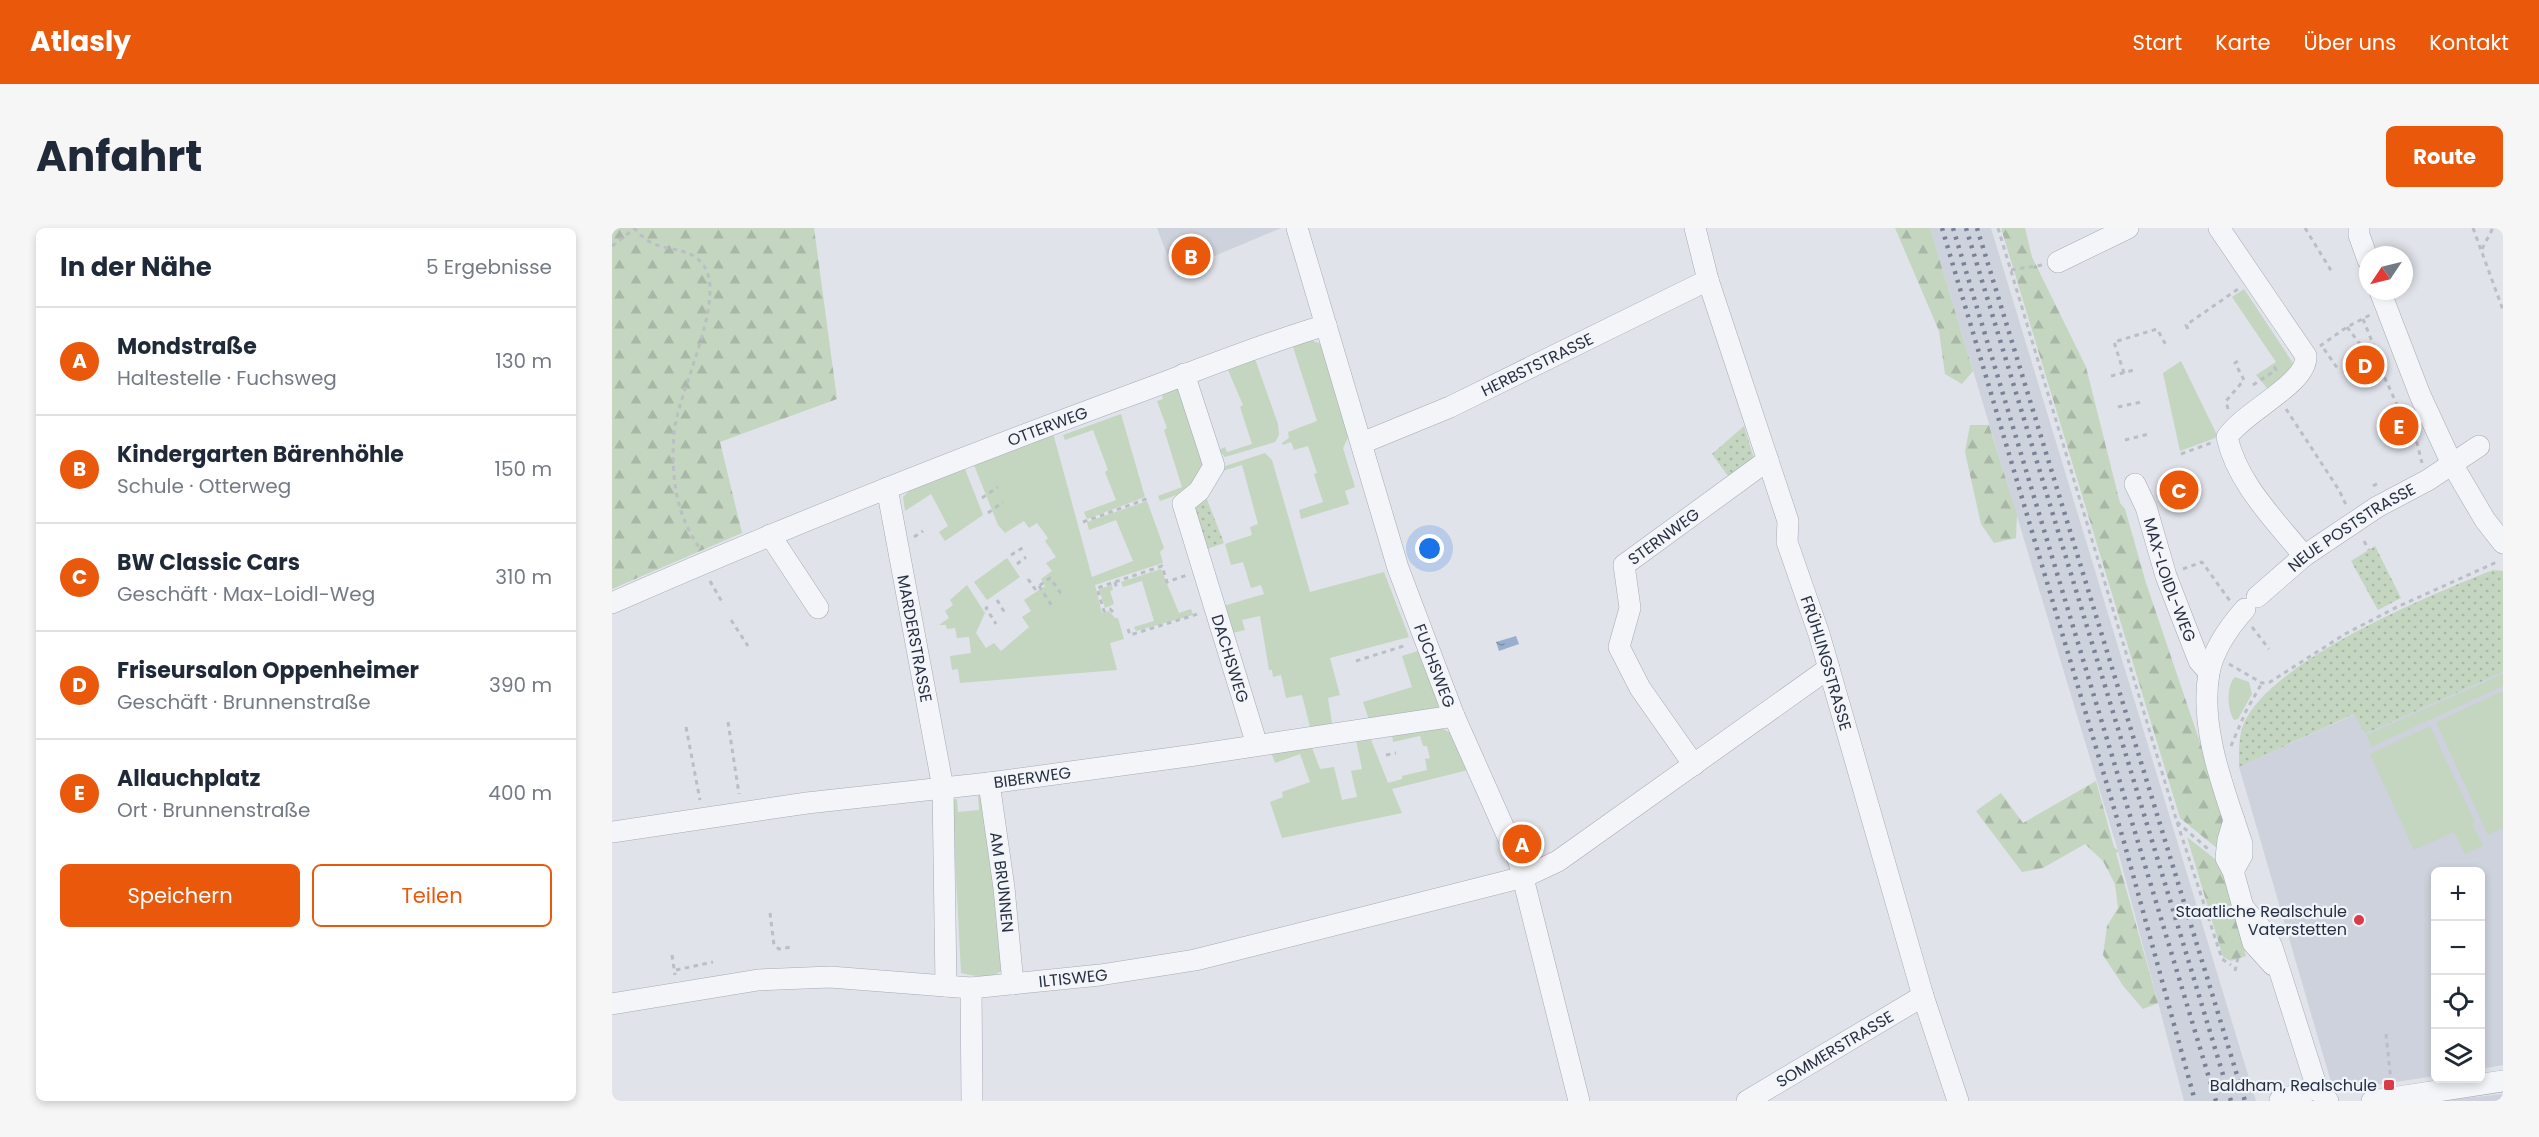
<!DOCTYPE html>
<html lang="de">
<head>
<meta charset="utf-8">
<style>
	body { margin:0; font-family:Poppins,sans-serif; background:#f6f6f7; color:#1f2937 }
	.controls { position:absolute; right:18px; bottom:18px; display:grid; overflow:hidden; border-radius:9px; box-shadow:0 3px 9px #0003 }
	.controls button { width:54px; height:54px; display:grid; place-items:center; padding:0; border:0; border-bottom:2px solid #e0e1e3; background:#fff; color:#1f2937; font:30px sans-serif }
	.compass { position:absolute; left:1747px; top:18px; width:54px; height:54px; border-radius:50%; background:#fff; box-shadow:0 3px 9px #0003; rotate:235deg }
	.you { position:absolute; left:818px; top:321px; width:21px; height:21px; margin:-15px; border:4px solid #fff; border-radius:50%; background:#1a73e8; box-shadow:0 0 0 9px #1a73e833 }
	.badge { display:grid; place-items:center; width:39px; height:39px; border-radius:50%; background:#ea580c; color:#fff; font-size:20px; font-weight:700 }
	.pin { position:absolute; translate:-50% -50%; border:3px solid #fff; box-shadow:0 2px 6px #0006 }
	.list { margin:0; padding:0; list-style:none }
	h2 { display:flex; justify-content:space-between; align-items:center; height:78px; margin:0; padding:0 24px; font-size:26px }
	h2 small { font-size:20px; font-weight:400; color:#747a83 }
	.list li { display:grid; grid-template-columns:39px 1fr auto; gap:18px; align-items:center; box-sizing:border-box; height:108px; padding:0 24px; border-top:2px solid #e0e1e3 }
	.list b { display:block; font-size:22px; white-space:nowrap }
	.list p { margin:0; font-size:20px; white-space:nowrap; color:#747a83 }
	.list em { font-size:20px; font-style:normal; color:#747a83 }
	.actions { display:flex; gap:12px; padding:18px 24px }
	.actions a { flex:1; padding:14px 0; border:2px solid #ea580c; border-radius:9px; text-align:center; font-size:21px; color:#ea580c }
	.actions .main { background:#ea580c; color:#fff }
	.icon { flex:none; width:33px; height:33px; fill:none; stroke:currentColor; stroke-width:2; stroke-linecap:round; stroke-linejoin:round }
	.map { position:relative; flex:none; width:1891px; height:873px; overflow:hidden; border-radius:9px }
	header { display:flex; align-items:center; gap:36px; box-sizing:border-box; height:84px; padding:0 30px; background:#ea580c; color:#fff }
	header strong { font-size:28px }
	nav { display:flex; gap:33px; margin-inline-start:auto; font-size:21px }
	.intro { display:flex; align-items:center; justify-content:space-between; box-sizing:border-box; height:144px; padding:0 36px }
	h1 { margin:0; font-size:42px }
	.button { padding:15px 27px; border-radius:9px; background:#ea580c; color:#fff; font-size:21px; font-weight:700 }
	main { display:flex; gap:36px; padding:0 36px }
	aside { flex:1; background:#fff; border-radius:9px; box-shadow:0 3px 9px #0003 }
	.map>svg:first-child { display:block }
	.built { fill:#ced2dc }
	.green { fill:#c4d5c0 }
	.forest { fill:url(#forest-firs) }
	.park { fill:url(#park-dots) }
	.water { fill:url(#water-ripples) }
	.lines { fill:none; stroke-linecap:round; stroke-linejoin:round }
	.minor-casing { stroke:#a5aab5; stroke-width:22 }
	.path { stroke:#babec5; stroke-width:3; stroke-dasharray:4.5 4.5; stroke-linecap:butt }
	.minor { stroke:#f3f5f8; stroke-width:21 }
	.rail { stroke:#788195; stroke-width:4.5; stroke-dasharray:3 6; stroke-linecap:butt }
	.poi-dot { fill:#da3b49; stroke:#f0f3f7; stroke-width:2 }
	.labels { text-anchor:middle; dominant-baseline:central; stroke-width:4.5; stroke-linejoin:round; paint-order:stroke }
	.street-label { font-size:16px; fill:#273043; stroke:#f0f3f7 }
	.poi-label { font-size:16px; fill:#273043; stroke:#f0f3f7; text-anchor:end }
</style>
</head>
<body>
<header>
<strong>Atlasly</strong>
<nav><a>Start</a><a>Karte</a><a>Über uns</a><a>Kontakt</a></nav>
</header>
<div class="intro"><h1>Anfahrt</h1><a class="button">Route</a></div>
<main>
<aside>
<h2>In der Nähe<small>5 Ergebnisse</small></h2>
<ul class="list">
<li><span class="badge">A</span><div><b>Mondstraße</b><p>Haltestelle · Fuchsweg</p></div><em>130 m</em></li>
<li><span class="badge">B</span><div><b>Kindergarten Bärenhöhle</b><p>Schule · Otterweg</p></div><em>150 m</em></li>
<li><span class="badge">C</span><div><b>BW Classic Cars</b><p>Geschäft · Max-Loidl-Weg</p></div><em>310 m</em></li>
<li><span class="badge">D</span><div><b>Friseursalon Oppenheimer</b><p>Geschäft · Brunnenstraße</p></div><em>390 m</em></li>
<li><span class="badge">E</span><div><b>Allauchplatz</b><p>Ort · Brunnenstraße</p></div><em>400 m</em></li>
</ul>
<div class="actions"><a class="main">Speichern</a><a>Teilen</a></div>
</aside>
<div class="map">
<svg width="1891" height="873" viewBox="0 0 1891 873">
	<defs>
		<pattern id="forest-firs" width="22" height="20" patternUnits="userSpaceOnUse" patternTransform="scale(1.5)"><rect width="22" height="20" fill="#c4d5c0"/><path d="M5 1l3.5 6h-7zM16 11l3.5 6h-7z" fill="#a8b7a6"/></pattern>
		<pattern id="park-dots" width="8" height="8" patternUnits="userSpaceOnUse" patternTransform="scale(1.5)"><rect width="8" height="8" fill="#c4d5c0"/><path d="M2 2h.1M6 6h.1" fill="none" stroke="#a8b7a6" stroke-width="1.8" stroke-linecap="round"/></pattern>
		<pattern id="water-ripples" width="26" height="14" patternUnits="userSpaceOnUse" patternTransform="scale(1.5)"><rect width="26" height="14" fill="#98afcd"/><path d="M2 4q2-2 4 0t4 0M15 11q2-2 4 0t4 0" fill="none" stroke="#7c8fa8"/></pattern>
	</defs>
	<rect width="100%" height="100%" fill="#e0e3ea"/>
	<g class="built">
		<polygon points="545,0 669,0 562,45"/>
		<polygon points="1318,0 1379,0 1644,873 1572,873 1506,623"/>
		<polygon points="1891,444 1891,837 1869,841 1868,644 1824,644 1823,848 1730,862 1719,854 1627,539 1743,486 1753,506"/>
		<polygon points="1891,866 1891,873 1827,873"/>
	</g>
	<g class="green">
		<polygon points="1632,61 1681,135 1676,145 1656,161 1644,147 1664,134 1620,69"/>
		<polygon points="699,112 709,116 737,207 731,220 743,259 733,263 737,276 689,291 687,282 711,274 702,246 705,245 696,218 682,222 679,214 671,217 670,215 677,210 676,204 705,193 681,119"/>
		<polygon points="643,131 666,196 667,207 663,214 613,229 607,222 613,219 615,224 640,216 628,179 631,177 616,142"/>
		<polygon points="1569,133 1606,209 1568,223 1551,145"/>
		<polygon points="572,158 595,227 581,261 548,273 546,268 570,259 552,202 555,200 545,173 551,171 550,167"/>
		<polygon points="509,186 533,269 475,291 472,284 504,272 493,244 496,242 481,202 453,212 451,207"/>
		<polygon points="441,205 480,349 521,333 504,292 477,302 475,294 535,273 552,320 548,324 551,335 483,357 490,385 497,383 503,390 506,390 512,411 498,415 505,442 348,455 346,441 340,442 338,428 359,425 357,409 345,410 343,400 335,401 334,397 327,397 337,390 333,383 341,377 338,372 355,357 373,385 364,405 374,420 382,415 389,423 417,399 410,389 419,383 412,372 433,358 429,351 440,343 434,335 444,329 433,313 436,310 425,295 417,300 412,293 393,305 386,297 362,237"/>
		<polygon points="653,225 660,232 698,364 772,344 797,409 718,430 728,467 716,470 721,501 699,503 690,467 674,470 669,447 661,449 660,442 657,442 648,388 630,392 633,402 616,406 608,379 652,366 649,357 639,360 631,334 619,337 613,316 640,307 638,299 646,296 630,237 604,245 607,240"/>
		<polygon points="353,241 371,287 333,313 327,304 336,298 319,266 293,283 291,269 298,262"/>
		<polygon points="395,330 408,349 375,372 362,354"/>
		<polygon points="549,341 567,385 579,381 581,387 524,403 522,399 542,393 530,353 511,359 509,354"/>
		<polygon points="500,357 501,362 498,363 502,376 493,380 487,361"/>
		<polygon points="806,423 827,478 825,482 758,495 751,474 800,459 790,428"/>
		<polygon points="1891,446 1891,458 1759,519 1755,507"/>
		<path d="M1623,449L1637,454L1640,466L1626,491L1622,492C1615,482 1614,458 1623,449Z"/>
		<polygon points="1891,463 1891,600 1876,607 1824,494"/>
		<polygon points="1818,498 1863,594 1860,596 1871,618 1853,626 1842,604 1802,622 1758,526"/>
		<polygon points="827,499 839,505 856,542 780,561 790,585 670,610 658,574 671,569 670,564 698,554 688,526 663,535 659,524 699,517 708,541 722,539 730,572 745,569 739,543 750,541 744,512 758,509 776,555 790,551 790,548 815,542 813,531 818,530 815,518 811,518 808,508 781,514 780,506"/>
		<path d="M373,567L390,742C379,752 362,748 349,745L340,572L345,571L346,584L367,582L366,568Z"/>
	</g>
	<g class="forest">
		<polygon points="0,0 202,0 225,171 108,214 130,305 0,361"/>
		<polygon points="1283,0 1318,0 1361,143 1350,156 1333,146 1327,103"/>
		<polygon points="1389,0 1413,0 1420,29 1474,139 1508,275 1513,281 1534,355 1615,594 1606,621 1568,590"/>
		<polygon points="1358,197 1377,197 1405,287 1404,310 1382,315 1369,296 1353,224"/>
		<polygon points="1484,553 1502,619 1506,623 1504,625 1546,775 1531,781 1512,759 1491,727 1495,698 1506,680 1503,656 1491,633 1473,616 1431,640 1410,644 1364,583 1389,565 1411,595"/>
		<polygon points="1575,609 1608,635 1634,728 1619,733 1611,729"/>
	</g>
	<g class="park">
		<polygon points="1132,198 1143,234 1119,252 1100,226"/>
		<polygon points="594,269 612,315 592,322 580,277"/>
		<polygon points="1763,318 1789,370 1766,382 1739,333"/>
		<path d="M1881,342L1891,343V444L1753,506L1742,486L1627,539C1627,522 1626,504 1635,489C1671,428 1815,368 1881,342Z"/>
	</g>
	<polygon class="water" points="904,408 907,416 887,423 884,414"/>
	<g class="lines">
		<g class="minor-casing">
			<g id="minor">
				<path id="s1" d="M685,0L786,340L842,488L907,634L967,873"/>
				<path id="s2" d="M1083,0L1096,52L1176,293L1175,314L1207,406L1311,768L1346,873"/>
				<path d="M1607,0L1694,128C1695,156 1634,182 1615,209C1625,255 1663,292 1692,328"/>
				<polyline points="1747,0 1747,7 1756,32"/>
				<polyline points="1446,34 1516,0"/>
				<polyline points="1768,63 1808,167 1840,236 1873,292 1891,315"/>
				<path id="s3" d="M572,146L602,238L587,263L571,276L645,517"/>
				<path id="s4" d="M750,215L838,179L1096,52"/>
				<path id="s5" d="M1523,256L1534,279L1554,348L1587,433L1597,444"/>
				<path id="s6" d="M275,260L331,560L334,758"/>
				<polyline points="158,307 206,380"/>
				<path id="s7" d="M1645,369L1692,328L1765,279L1816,252L1867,218"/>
				<path id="s8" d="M0,375C166,302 335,235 505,172C575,147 643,118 714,97"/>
				<path id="s9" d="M1082,537L1028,460L1007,419L1018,380L1012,337L1156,232"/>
				<path id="s10" d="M377,555L392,660L401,756"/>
				<polyline points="1622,592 1616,612 1614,630 1621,643 1641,715 1661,737"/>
				<path id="s11" d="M0,604L195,575L377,555L583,527L842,488"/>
				<path d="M1621,643L1630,627V616C1613,564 1587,501 1597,445C1601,422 1618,398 1633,381"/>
				<polyline points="1631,679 1653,705 1660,719 1705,860 1716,873"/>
				<polyline points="359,760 360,873"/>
				<path id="s12" d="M0,776L146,752L218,749L359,760L488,747L583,732L912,649L946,633L1217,440"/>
				<polyline points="1668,872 1705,860"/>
				<path id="s13" d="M1135,873L1311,768"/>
				<polyline points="1760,873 1891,853"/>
			</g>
		</g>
		<g class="path">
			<path d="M22,0C27,5 33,12 40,15C59,24 79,19 92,38C115,71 65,166 62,205C59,246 63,285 87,319"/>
			<polyline points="1386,0 1565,594 1610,731 1619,737"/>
			<polyline points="1693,0 1720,44"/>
			<polyline points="1861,0 1891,82"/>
			<polyline points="0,18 22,1"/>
			<polyline points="1870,21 1881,0"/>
			<polyline points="1399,42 1430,37"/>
			<polyline points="1751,91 1763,121 1765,134"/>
			<polyline points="1735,99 1771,146 1787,181 1803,207 1810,235"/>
			<polyline points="1576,101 1574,97 1626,61"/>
			<polyline points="1708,118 1735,99 1758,87"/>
			<polyline points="1712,121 1726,141"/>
			<polyline points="1512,145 1502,114 1545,101 1554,117"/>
			<polyline points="1499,148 1522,142"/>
			<polyline points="1641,157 1664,142 1661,136"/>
			<polyline points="1506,179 1529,174"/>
			<polyline points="1616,181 1614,173 1632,152 1623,135 1627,132"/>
			<polyline points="1674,181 1727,262 1735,279"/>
			<polyline points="1513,212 1537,206"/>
			<polyline points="1569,226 1599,215"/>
			<polyline points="1761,258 1768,254"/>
			<polyline points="370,270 386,259"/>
			<polyline points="376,285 391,274"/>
			<polyline points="471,294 537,270"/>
			<polyline points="302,309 311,303"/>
			<polyline points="1752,313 1757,322"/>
			<polyline points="399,327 412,319"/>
			<polyline points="405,336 414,329"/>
			<polyline points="1571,341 1590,334 1618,373"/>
			<polyline points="416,351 423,361 438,350 450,367"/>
			<polyline points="98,353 110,374"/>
			<polyline points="503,354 505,361"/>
			<polyline points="427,358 440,378"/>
			<polyline points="385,372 393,385"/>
			<polyline points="376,379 374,380 384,396"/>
			<polyline points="501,384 498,381 492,383 485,360 550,338 555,354 575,347"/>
			<polyline points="119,392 136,418"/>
			<polyline points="1640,399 1657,421"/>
			<polyline points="516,401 518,407 586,386"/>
			<polyline points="744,433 795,417"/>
			<polyline points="1617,436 1650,455 1658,454 1733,406 1785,379 1887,333"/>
			<polyline points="116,494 127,566"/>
			<polyline points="74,499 88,572"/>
			<polyline points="1619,518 1634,483 1650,455"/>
			<polyline points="774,527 784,525"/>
			<polyline points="1565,594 1596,621"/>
			<polyline points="158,685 162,717 167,721 179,719"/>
			<polyline points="60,727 63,747"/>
			<polyline points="64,742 101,734"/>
			<polyline points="1623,743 1627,725"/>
			<polyline points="1774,806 1779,853"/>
		</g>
		<use href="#minor" class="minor"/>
		<g class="rail">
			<polyline points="1330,0 1512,614 1583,873"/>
			<polyline points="1341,0 1604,873"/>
			<polyline points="1354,0 1619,873"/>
			<polyline points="1365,0 1633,873"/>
		</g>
	</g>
	<g class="poi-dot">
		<circle cx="1747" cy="692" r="6"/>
		<rect x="1771" y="851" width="12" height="12" rx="3"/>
	</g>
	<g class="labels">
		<g class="street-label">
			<text stroke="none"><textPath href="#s4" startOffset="192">HERBSTSTRASSE</textPath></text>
			<text stroke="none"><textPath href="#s8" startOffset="470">OTTERWEG</textPath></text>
			<text stroke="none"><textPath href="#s7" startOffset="118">NEUE POSTSTRASSE</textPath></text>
			<text stroke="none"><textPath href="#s9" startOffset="273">STERNWEG</textPath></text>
			<text stroke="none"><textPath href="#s5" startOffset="102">MAX-LOIDL-WEG</textPath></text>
			<text stroke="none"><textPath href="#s6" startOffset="153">MARDERSTRASSE</textPath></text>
			<text stroke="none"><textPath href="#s3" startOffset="308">DACHSWEG</textPath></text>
			<text stroke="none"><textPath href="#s2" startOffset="456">FRÜHLINGSTRASSE</textPath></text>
			<text stroke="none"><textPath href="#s1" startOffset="459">FUCHSWEG</textPath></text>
			<text stroke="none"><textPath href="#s11" startOffset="424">BIBERWEG</textPath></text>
			<text stroke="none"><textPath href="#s10" startOffset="100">AM BRUNNEN</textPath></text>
			<text stroke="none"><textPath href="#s12" startOffset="464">ILTISWEG</textPath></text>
			<text stroke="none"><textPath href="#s13" startOffset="102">SOMMERSTRASSE</textPath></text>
		</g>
		<g class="poi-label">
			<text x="1735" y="683">Staatliche Realschule<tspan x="1735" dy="18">Vaterstetten</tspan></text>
			<text x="1765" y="857">Baldham, Realschule</text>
		</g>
	</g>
</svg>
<div class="controls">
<button>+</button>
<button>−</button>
<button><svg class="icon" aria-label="locate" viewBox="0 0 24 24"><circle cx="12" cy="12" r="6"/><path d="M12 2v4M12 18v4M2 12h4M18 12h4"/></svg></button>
<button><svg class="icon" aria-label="layers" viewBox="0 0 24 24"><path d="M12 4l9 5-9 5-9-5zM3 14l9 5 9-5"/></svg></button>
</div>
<svg class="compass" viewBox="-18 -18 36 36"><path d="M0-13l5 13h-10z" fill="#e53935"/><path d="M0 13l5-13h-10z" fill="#747a83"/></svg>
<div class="you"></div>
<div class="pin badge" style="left:910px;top:616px">A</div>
<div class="pin badge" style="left:579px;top:28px">B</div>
<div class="pin badge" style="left:1567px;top:262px">C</div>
<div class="pin badge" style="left:1753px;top:137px">D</div>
<div class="pin badge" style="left:1787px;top:198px">E</div>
</div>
</main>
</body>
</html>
